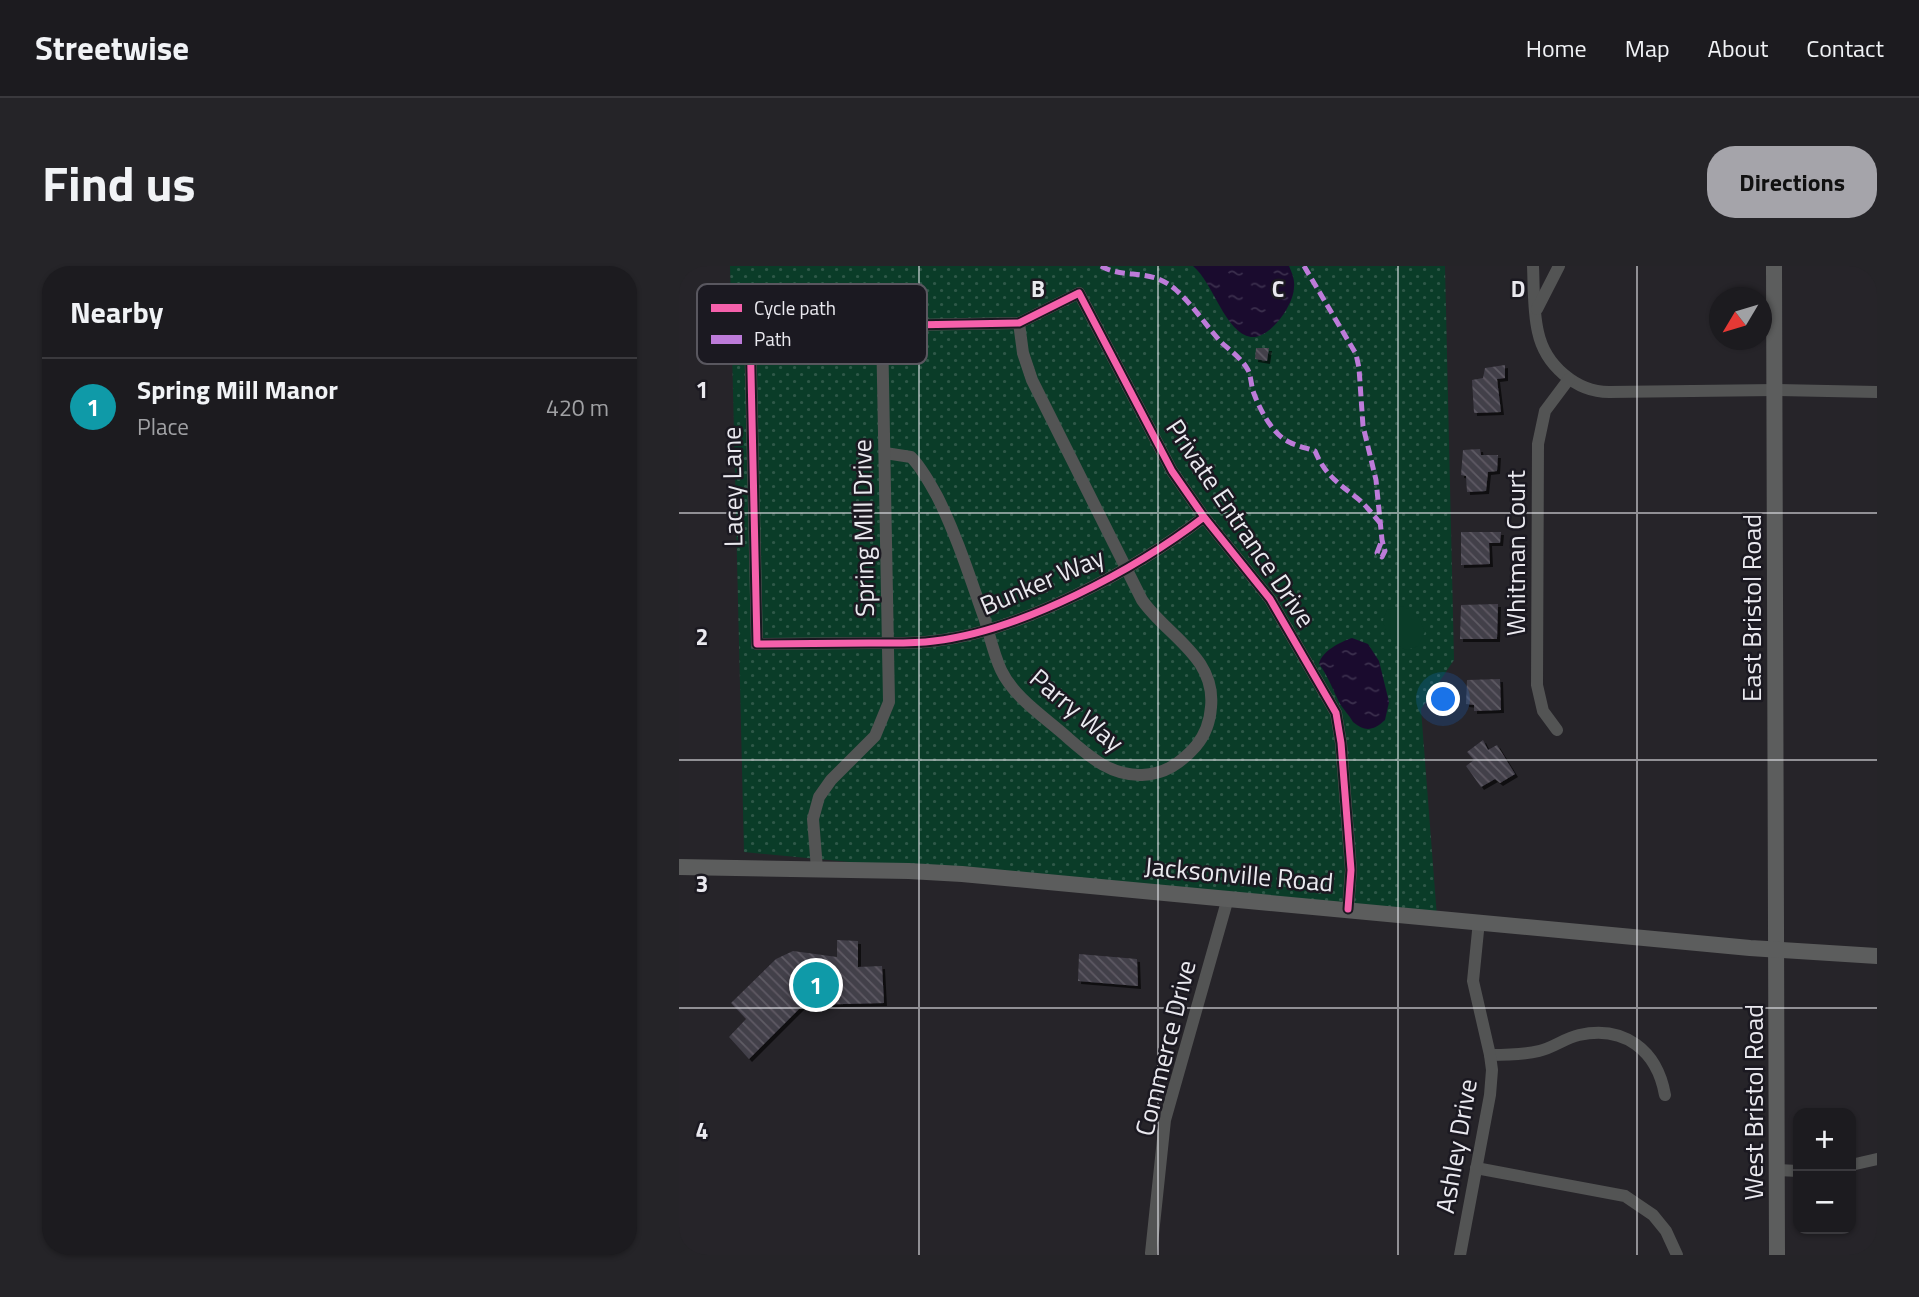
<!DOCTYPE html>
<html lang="en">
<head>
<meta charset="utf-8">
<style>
	body { margin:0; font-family:"Titillium Web",sans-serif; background:#252428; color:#f1f3f6 }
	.controls { position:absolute; right:21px; bottom:21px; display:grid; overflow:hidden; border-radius:14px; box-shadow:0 2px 5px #0004 }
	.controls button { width:63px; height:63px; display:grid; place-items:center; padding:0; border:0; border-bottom:2px solid #3a393d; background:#1c1b1f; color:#f1f3f6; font:35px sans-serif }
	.compass { position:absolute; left:1030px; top:21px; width:63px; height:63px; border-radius:50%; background:#1c1b1f; box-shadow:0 2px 5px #0004; rotate:232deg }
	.you { position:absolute; left:765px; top:434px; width:24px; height:24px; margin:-18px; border:5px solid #fff; border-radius:50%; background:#1a73e8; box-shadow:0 0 0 10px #1a73e833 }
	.badge { display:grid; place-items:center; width:46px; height:46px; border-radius:50%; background:#a5a4aa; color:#fff; font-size:23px; font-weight:700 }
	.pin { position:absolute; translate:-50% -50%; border:4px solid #fff; box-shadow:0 2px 7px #0006 }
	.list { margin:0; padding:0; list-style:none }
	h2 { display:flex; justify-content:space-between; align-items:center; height:91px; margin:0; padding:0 28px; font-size:30px }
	h2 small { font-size:23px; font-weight:400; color:#a0a1a4 }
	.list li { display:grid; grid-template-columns:46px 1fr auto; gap:21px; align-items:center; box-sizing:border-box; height:98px; padding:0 28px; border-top:2px solid #3a393d }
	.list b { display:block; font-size:26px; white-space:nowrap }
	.list p { margin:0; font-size:23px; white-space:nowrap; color:#a0a1a4 }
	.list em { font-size:23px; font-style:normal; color:#a0a1a4 }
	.map { position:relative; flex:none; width:1198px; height:989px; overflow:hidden; border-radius:28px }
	header { display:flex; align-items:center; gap:42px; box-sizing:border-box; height:98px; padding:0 35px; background:#1c1b1f; border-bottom:2px solid #3a393d }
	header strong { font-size:33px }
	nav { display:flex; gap:38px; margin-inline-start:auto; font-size:24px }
	.intro { display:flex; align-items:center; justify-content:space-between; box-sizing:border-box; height:168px; padding:0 42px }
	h1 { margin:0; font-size:49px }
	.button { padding:18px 32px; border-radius:28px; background:#a5a4aa; color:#111; font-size:24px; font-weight:700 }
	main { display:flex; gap:42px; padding:0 42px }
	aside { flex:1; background:#1c1b1f; border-radius:28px; box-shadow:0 2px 5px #0004 }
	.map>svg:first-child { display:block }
	.grass { fill:url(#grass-dots) }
	.park { fill:#0a3c28 }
	.water { fill:url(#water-ripples) }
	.building { fill:url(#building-back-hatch); filter:url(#shadow) }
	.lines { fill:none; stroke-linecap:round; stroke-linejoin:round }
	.minor { stroke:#535454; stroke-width:12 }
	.major { stroke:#5c5d5d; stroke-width:16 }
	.quiet { stroke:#bd7bd9; stroke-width:5; stroke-dasharray:10 5; stroke-linecap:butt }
	.cycleway-casing { stroke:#1b1921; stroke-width:11 }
	.cycleway { stroke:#f560ab; stroke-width:7 }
	.grid { fill:none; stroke:#eae9ef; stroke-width:2; stroke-opacity:0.55 }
	.labels { text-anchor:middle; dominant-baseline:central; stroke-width:5; stroke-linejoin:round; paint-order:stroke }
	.street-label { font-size:26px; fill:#eae9ef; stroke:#1b1921 }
	.key { fill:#1b1921; stroke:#59575f; stroke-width:2 }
	.key-label { font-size:19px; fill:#eae9ef }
	.grid-label { font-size:23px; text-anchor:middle; font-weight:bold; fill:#eae9ef; stroke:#1b1921; stroke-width:5; stroke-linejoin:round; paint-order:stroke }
</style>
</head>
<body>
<header>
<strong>Streetwise</strong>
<nav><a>Home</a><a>Map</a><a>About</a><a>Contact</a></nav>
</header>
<div class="intro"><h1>Find us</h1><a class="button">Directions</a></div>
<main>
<aside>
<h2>Nearby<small></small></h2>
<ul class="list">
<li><span class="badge" style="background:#0f9aa8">1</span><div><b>Spring Mill Manor</b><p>Place</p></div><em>420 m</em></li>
</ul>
</aside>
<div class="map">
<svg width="1198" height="989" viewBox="0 0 1198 989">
	<defs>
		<pattern id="grass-dots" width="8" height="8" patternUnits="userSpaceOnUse" patternTransform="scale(1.75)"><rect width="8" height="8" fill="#0a3c28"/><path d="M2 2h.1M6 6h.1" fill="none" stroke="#2e5848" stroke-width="1.8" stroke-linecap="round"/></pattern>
		<pattern id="water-ripples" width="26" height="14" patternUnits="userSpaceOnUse" patternTransform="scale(1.75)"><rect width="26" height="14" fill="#1a0b2e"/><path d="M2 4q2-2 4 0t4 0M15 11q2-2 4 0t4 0" fill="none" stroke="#3b2f4d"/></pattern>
		<pattern id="building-back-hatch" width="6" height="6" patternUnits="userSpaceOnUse" patternTransform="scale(1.75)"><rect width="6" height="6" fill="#433f4a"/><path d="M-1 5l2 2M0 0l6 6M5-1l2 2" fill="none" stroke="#5e5b64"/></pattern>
		<filter id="shadow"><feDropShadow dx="3" dy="3" stdDeviation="0" flood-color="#0009"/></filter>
	</defs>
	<rect width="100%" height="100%" fill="#262429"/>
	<polygon class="grass" points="51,0 766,0 775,394 742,443 758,651 65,586"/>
	<path class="park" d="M725,340L739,350L746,366L739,380L728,384C715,380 706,368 704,354L708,344Z"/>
	<g class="water">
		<path d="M514,0H610C613,7 616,14 615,21C615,39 591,73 572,71C546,67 534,16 514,0Z"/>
		<path d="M673,372L689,378L700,395L710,436L706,454C694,465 686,466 674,456C670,449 665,444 661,438C654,424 649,410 640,398C643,385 661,376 673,372Z"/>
	</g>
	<g class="building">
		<polygon points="577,82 590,82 588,95 576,93"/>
		<polygon points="826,99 826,112 818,113 822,146 795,147 793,114 804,112 806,102"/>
		<polygon points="801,183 802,189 819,189 818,205 809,206 807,225 788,226 787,210 782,209 784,184"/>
		<polygon points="782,266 822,266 821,277 810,277 811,298 782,299"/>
		<polygon points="819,338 818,373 781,373 782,339"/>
		<polygon points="821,413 822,444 795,445 795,439 787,438 788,414"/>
		<polygon points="804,474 809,484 818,479 836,508 821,517 816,513 802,521 787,500 795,494 788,486"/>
		<polygon points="158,674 179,675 179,701 203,700 205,737 124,739 70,793 50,771 67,753 52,737 97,693 114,685 158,691"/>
		<polygon points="400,688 458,693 459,720 399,715"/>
	</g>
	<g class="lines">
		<g class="minor">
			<path d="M854,0C855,22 854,45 859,66C866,99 897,126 930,126L1096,124L1198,126"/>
			<polyline points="858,43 880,0"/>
			<path d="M206,187L232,191C243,202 250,216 258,230C278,270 291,312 306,354C311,371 315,389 322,404C335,432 367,452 389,472C411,491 432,510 463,509C486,508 502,497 517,480C526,469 531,456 532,441C537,391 488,370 463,334L353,114L344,87L340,57"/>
			<path d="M525,251C456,304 342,365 255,375C233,378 212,377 190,377C153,377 115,378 78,378L71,62L340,57L400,27L493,205L525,251L591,333L657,447L662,477L672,604L669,643"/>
			<polyline points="878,464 864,445 858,419 859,178 866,145 890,113"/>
			<polyline points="138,603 134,553 140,531 152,514 196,470 210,436 203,61"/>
			<path d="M811,789C827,789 844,789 860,785C874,782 886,772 900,769C945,759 978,784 986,829"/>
			<polyline points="1172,899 1198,893"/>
			<polyline points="797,902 946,930 974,949 987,965 998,989"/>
			<polyline points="1098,904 1119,905"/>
			<polyline points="472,987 486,854 549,632"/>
			<polyline points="781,989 811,829 813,804 811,789 794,715 800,655"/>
		</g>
		<g class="major">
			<polyline points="1095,0 1098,989"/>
			<polyline points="0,601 230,605 283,608 1071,682 1198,690"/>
		</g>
		<g class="quiet">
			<path d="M422,0C447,14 471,1 497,24C515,40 527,60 543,77C552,85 563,93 569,104C572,110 572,118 574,125C580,142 593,168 610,176C618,180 627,182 636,185C646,209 659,217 678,232C687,239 694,249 702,258"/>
			<polyline points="625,0 677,88 680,102 684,160 697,214 703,274 706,285 703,291 698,287 703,274"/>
		</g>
		<g class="cycleway-casing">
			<path id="cycleway" d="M525,251C456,304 342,365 255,375C233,378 212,377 190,377C153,377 115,378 78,378L71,62L340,57L400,27L493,205L525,251L591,333L657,447L662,477L672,604L669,643"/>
		</g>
		<use href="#cycleway" class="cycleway"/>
	</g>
	<path class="grid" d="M240,0V989M479,0V989M719,0V989M958,0V989M0,247H1198M0,494H1198M0,742H1198"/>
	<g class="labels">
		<g class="street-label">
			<text transform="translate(53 221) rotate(-91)">Lacey Lane</text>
			<text transform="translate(562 257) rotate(56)">Private Entrance Drive</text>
			<text transform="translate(184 262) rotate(-91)">Spring Mill Drive</text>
			<text transform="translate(836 287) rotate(-90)">Whitman Court</text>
			<text transform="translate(363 315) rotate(-23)">Bunker Way</text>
			<text transform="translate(1072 342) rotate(-90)">East Bristol Road</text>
			<text transform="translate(398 444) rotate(40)">Parry Way</text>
			<text transform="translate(560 608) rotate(5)">Jacksonville Road</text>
			<text transform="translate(486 782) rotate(-76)">Commerce Drive</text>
			<text transform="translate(1074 836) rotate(-90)">West Bristol Road</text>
			<text transform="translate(777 880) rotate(-80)">Ashley Drive</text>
		</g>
	</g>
	<rect x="18" y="18" width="230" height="80" rx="10" class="key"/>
	<rect x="32" y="38" width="31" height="8" fill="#f560ab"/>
	<rect x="32" y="69" width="31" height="9" fill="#bd7bd9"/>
	<g class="key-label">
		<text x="75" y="49">Cycle path</text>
		<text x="75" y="80">Path</text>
	</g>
	<g class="grid-label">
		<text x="359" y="31">B</text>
		<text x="599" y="31">C</text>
		<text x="839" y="31">D</text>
		<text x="23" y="132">1</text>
		<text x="23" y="379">2</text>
		<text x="23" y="626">3</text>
		<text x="23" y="873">4</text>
	</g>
</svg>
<div class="controls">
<button>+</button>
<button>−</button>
</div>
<svg class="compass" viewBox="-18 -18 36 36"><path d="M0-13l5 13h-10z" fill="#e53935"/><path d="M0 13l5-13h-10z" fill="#a0a1a4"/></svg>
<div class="you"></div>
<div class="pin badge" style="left:137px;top:719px;background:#0f9aa8">1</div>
</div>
</main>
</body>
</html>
